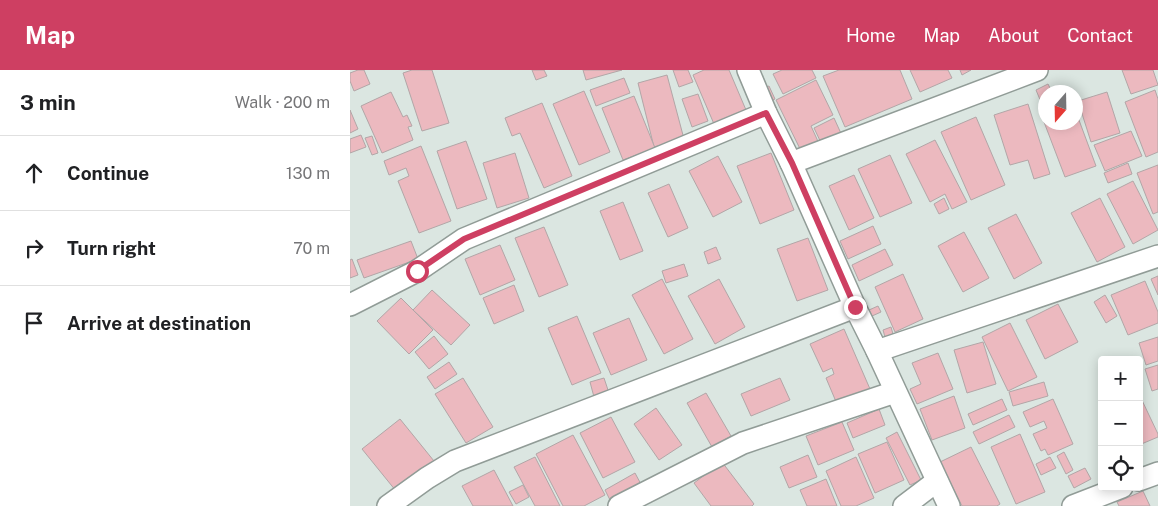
<!DOCTYPE html>
<html lang="en">
<head>
<meta charset="utf-8">
<style>
	body { margin:0; font-family:"Public Sans",sans-serif; background:#f6f6f6; color:#202124 }
	.controls { position:absolute; right:15px; bottom:15px; display:grid; overflow:hidden; border-radius:5px; box-shadow:0 2px 12px #0003 }
	.controls button { width:45px; height:45px; display:grid; place-items:center; padding:0; border:0; border-bottom:1px solid #e0e0e0; background:#fff; color:#202124; font:25px sans-serif }
	.compass { position:absolute; left:688px; top:15px; width:45px; height:45px; border-radius:50%; background:#fff; box-shadow:0 2px 12px #0003; rotate:200deg }
	.stop { position:absolute; width:15px; height:15px; margin:-11px; border:4px solid #ce3f62; border-radius:50%; background:#fff }
	.stop.end { background:#ce3f62; border-color:#fff; box-shadow:0 1px 5px #0008 }
	.list { margin:0; padding:0; list-style:none }
	h2 { display:flex; justify-content:space-between; align-items:center; height:65px; margin:0; padding:0 20px; font-size:21px }
	h2 small { font-size:16px; font-weight:400; color:#757577 }
	.list li { display:grid; grid-template-columns:32px 1fr auto; gap:15px; align-items:center; box-sizing:border-box; height:75px; padding:0 20px; border-top:1px solid #e0e0e0 }
	.list b { display:block; font-size:19px; white-space:nowrap }
	.list em { font-size:16px; font-style:normal; color:#757577 }
	.icon { flex:none; width:28px; height:28px; fill:none; stroke:currentColor; stroke-width:2; stroke-linecap:round; stroke-linejoin:round }
	.map { position:relative; flex:none; width:808px; height:436px; overflow:hidden }
	header { display:flex; align-items:center; gap:30px; box-sizing:border-box; height:70px; padding:0 25px; background:#ce3f62; color:#fff }
	header strong { font-size:24px }
	nav { display:flex; gap:28px; margin-inline-start:auto; font-size:18px }
	main { display:flex }
	aside { flex:1; background:#fff }
	.map>svg:first-child { display:block }
	.building { fill:#ecb9bf; stroke:#b2a6a7 }
	.lines { fill:none; stroke-linecap:round; stroke-linejoin:round }
	.street-casing { stroke:#919c97; stroke-width:24 }
	.street { stroke:#fff; stroke-width:21 }
	.route { stroke:#ce3f62; stroke-width:6 }
</style>
</head>
<body>
<header>
<strong>Map</strong>
<nav><a>Home</a><a>Map</a><a>About</a><a>Contact</a></nav>
</header>
<main>
<aside>
<h2>3 min<small>Walk · 200 m</small></h2>
<ul class="list">
<li><svg class="icon" aria-label="ahead" viewBox="0 0 24 24"><path d="M12 20V5M6 11l6-6 6 6"/></svg><div><b>Continue</b></div><em>130 m</em></li>
<li><svg class="icon" aria-label="right" viewBox="0 0 24 24"><path d="M7 20v-9h11M14 6l5 5-5 5"/></svg><div><b>Turn right</b></div><em>70 m</em></li>
<li><svg class="icon" aria-label="arrive" viewBox="0 0 24 24"><path d="M6 21V4h12l-3 4 3 4H6"/></svg><div><b>Arrive at destination</b></div></li>
</ul>
</aside>
<div class="map">
<svg width="808" height="436" viewBox="0 0 808 436">
	<rect width="100%" height="100%" fill="#dbe6e1"/>
	<g class="building">
		<polygon points="8,0 14,0 20,14 4,21 0,11 0,3"/>
		<polygon points="62,0 82,0 99,53 72,61 53,3"/>
		<polygon points="182,0 194,0 197,6 186,10"/>
		<polygon points="233,0 272,0 236,10"/>
		<polygon points="323,0 338,0 343,12 329,17"/>
		<polygon points="354,0 379,0 396,40 364,54 343,5"/>
		<polygon points="432,0 462,0 466,8 433,24 423,4"/>
		<polygon points="489,0 550,0 562,29 495,57 473,6"/>
		<polygon points="560,0 598,0 602,8 570,22"/>
		<polygon points="610,0 621,0 612,5"/>
		<polygon points="772,0 803,0 808,15 781,24"/>
		<polygon points="317,5 334,69 304,77 288,13"/>
		<polygon points="274,8 280,23 246,36 240,20"/>
		<polygon points="466,10 483,45 461,56 471,78 454,87 426,30"/>
		<polygon points="698,14 702,22 696,22 696,30 691,32 686,20"/>
		<polygon points="419,16 425,29 419,32 413,18"/>
		<polygon points="805,20 808,29 808,82 796,87 775,32"/>
		<polygon points="234,21 260,82 229,95 203,34"/>
		<polygon points="41,22 53,47 57,45 62,56 58,57 63,70 32,83 11,36"/>
		<polygon points="757,22 770,63 741,72 728,31"/>
		<polygon points="348,24 358,51 342,57 332,29"/>
		<polygon points="284,26 305,78 273,90 252,38"/>
		<polygon points="192,33 222,106 194,118 170,63 162,66 155,48"/>
		<polygon points="678,34 700,104 684,109 678,90 660,95 644,45"/>
		<polygon points="0,40 8,59 0,63"/>
		<polygon points="726,42 746,96 715,107 694,52 726,52"/>
		<polygon points="626,47 655,115 621,130 591,62"/>
		<polygon points="484,48 494,70 474,79 464,58"/>
		<polygon points="781,61 792,86 755,101 744,75"/>
		<polygon points="11,65 16,77 0,83 0,69"/>
		<polygon points="22,66 28,83 22,85 15,68"/>
		<polygon points="585,70 617,132 602,139 595,124 580,132 556,84"/>
		<polygon points="116,71 137,129 107,139 87,81"/>
		<polygon points="71,76 101,151 69,163 48,111 59,106 56,98 39,105 34,91"/>
		<polygon points="165,83 179,128 147,138 133,93"/>
		<polygon points="421,83 444,140 410,154 387,96"/>
		<polygon points="540,85 562,133 530,147 508,99"/>
		<polygon points="368,86 392,132 363,147 339,101"/>
		<polygon points="778,93 782,104 758,113 754,103"/>
		<polygon points="808,95 808,142 803,144 787,103"/>
		<polygon points="504,105 524,148 499,160 479,116"/>
		<polygon points="783,111 808,160 783,174 757,124"/>
		<polygon points="319,114 338,158 318,167 298,123"/>
		<polygon points="594,128 599,139 589,144 584,134"/>
		<polygon points="750,128 775,177 747,192 721,143"/>
		<polygon points="273,132 293,181 270,190 250,141"/>
		<polygon points="666,144 692,193 664,209 638,158"/>
		<polygon points="523,156 531,174 498,189 490,171"/>
		<polygon points="194,157 218,215 189,227 165,168"/>
		<polygon points="614,162 639,208 613,222 588,176"/>
		<polygon points="458,168 478,220 447,231 427,179"/>
		<polygon points="61,171 68,189 14,208 7,190"/>
		<polygon points="150,175 165,210 130,225 115,189"/>
		<polygon points="366,177 371,189 358,194 354,182"/>
		<polygon points="535,179 543,195 509,211 502,195"/>
		<polygon points="2,189 8,205 0,208 0,190"/>
		<polygon points="334,194 338,206 316,213 312,201"/>
		<polygon points="553,204 573,249 545,262 525,217"/>
		<polygon points="808,206 808,225 801,209"/>
		<polygon points="312,209 343,269 314,284 282,225"/>
		<polygon points="369,209 395,257 365,274 338,226"/>
		<polygon points="795,211 808,242 808,253 778,265 761,225"/>
		<polygon points="164,215 174,241 144,254 133,228"/>
		<polygon points="82,220 120,255 101,275 63,240"/>
		<polygon points="755,225 767,246 756,253 744,232"/>
		<polygon points="51,228 83,260 59,284 27,251"/>
		<polygon points="708,234 728,272 695,289 676,250"/>
		<polygon points="528,236 531,242 522,246 519,240"/>
		<polygon points="227,246 251,303 222,315 198,258"/>
		<polygon points="279,248 297,290 261,305 243,263"/>
		<polygon points="660,253 687,307 658,321 632,267"/>
		<polygon points="541,257 543,264 535,267 533,260"/>
		<polygon points="494,259 520,319 487,334 476,308 484,304 482,298 473,302 460,274"/>
		<polygon points="84,266 98,284 79,299 65,282"/>
		<polygon points="808,267 808,291 796,295 789,273"/>
		<polygon points="633,272 646,314 617,323 604,280"/>
		<polygon points="588,283 603,319 567,334 560,319 571,314 562,293"/>
		<polygon points="99,292 107,304 85,319 77,307"/>
		<polygon points="808,295 808,319 802,321 795,299"/>
		<polygon points="113,308 143,357 116,373 85,324"/>
		<polygon points="254,308 259,323 244,327 240,312"/>
		<polygon points="430,308 440,330 401,346 391,324"/>
		<polygon points="694,312 698,326 663,336 659,322"/>
		<polygon points="356,323 381,366 362,377 337,333"/>
		<polygon points="789,324 808,364 808,367 789,375"/>
		<polygon points="604,326 615,358 582,370 570,339"/>
		<polygon points="652,329 657,340 623,355 618,344"/>
		<polygon points="703,329 723,374 698,385 695,379 691,381 683,364 697,358 694,351 680,357 673,342"/>
		<polygon points="306,338 332,375 309,390 284,354"/>
		<polygon points="529,339 535,355 503,368 497,353"/>
		<polygon points="659,345 665,357 629,374 623,362"/>
		<polygon points="261,347 285,392 253,408 230,363"/>
		<polygon points="50,349 84,391 46,421 12,379"/>
		<polygon points="492,352 504,380 468,395 456,366"/>
		<polygon points="547,362 571,410 560,415 536,368"/>
		<polygon points="670,364 695,422 666,434 641,377"/>
		<polygon points="223,365 255,425 234,436 213,436 186,384"/>
		<polygon points="537,372 554,410 525,423 508,384"/>
		<polygon points="621,377 650,434 647,436 612,436 590,392"/>
		<polygon points="714,382 723,400 716,404 707,386"/>
		<polygon points="458,385 467,407 439,418 430,397"/>
		<polygon points="185,387 210,436 185,436 164,397"/>
		<polygon points="506,387 524,428 506,436 491,436 476,401"/>
		<polygon points="700,387 706,398 691,405 686,394"/>
		<polygon points="372,392 404,434 402,436 361,436 344,413"/>
		<polygon points="735,398 741,409 724,418 718,406"/>
		<polygon points="144,400 163,436 123,436 112,416"/>
		<polygon points="285,403 293,418 262,434 255,420"/>
		<polygon points="476,409 487,436 457,436 450,420"/>
		<polygon points="173,415 179,427 166,434 159,422"/>
		<polygon points="793,421 800,436 769,436 767,432"/>
	</g>
	<g class="lines">
		<g class="street-casing">
			<g id="street">
				<polyline points="398,0 416,43 441,93 505,237 527,281 599,436"/>
				<polyline points="441,93 687,0"/>
				<polyline points="0,235 67,201 114,169 416,43"/>
				<polyline points="527,281 808,186"/>
				<polyline points="789,410 808,403"/>
				<polyline points="38,436 77,408 105,391 505,237"/>
				<polyline points="269,436 393,373 545,322"/>
				<polyline points="554,436 587,411"/>
				<polyline points="723,436 772,417"/>
			</g>
		</g>
		<use href="#street" class="street"/>
	</g>
	<g class="lines">
		<polyline class="route" points="67,201 114,169 416,43 442,93 505,237"/>
	</g>
</svg>
<div class="controls">
<button>+</button>
<button>−</button>
<button><svg class="icon" aria-label="locate" viewBox="0 0 24 24"><circle cx="12" cy="12" r="6"/><path d="M12 2v4M12 18v4M2 12h4M18 12h4"/></svg></button>
</div>
<svg class="compass" viewBox="-18 -18 36 36"><path d="M0-13l5 13h-10z" fill="#e53935"/><path d="M0 13l5-13h-10z" fill="#757577"/></svg>
<div class="stop" style="left:67px;top:201px"></div>
<div class="stop end" style="left:505px;top:237px"></div>
</div>
</main>
</body>
</html>
